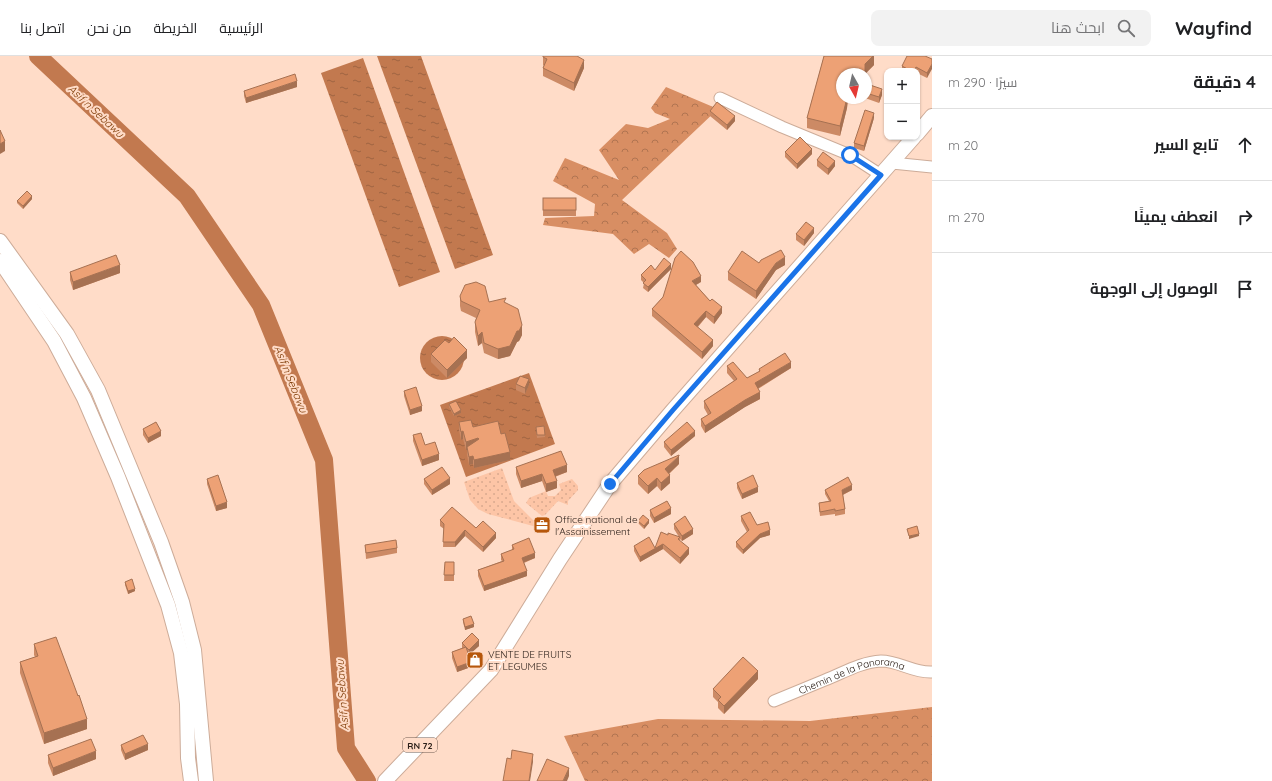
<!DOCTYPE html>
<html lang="ar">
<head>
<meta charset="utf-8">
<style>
	body { margin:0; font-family:Quicksand,Cairo,sans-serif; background:#f2f2f2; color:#202124; direction:rtl }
	.controls { position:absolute; right:12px; top:12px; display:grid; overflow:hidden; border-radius:8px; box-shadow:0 1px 3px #0004 }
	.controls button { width:36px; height:36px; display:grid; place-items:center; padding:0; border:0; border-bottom:1px solid #e0e0e0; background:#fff; color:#202124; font:20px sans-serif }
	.compass { position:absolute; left:836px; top:12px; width:36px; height:36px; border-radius:50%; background:#fff; box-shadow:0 1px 3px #0004; rotate:172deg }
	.stop { position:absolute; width:12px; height:12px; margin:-9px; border:3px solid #1a73e8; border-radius:50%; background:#fff }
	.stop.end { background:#1a73e8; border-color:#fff; box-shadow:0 1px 4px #0008 }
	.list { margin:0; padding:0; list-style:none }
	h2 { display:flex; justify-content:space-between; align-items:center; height:52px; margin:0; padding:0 16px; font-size:17px }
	h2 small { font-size:13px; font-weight:400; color:#757577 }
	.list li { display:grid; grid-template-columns:26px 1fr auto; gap:12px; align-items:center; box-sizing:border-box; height:72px; padding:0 16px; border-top:1px solid #e0e0e0 }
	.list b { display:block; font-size:15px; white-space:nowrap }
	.list em { font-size:13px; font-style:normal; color:#757577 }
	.icon { flex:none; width:22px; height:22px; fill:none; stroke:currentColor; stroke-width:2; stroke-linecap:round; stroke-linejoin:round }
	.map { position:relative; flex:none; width:932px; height:725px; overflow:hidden; direction:ltr }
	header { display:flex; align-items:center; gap:24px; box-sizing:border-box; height:56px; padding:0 20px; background:#fff; border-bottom:1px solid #e0e0e0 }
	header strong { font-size:19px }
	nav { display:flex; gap:22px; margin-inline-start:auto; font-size:14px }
	.search { width:280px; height:36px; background:#f2f2f2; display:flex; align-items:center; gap:10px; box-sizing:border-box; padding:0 14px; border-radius:8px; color:#757577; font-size:15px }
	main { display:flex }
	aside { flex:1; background:#fff }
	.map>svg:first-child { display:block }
	.grass { fill:url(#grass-dots) }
	.forest { fill:url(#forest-crowns) }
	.water { fill:url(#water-ripples) }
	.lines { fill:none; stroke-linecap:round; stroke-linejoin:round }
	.river { stroke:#c2794f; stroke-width:18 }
	.minor-casing { stroke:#cdac99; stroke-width:13 }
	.major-casing { stroke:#cdac99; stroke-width:16 }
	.minor { stroke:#fff; stroke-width:11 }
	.major { stroke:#fff; stroke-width:14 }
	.wall { fill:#cc8a65 }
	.shaded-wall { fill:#a67152 }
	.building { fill:#eda175; stroke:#a67152 }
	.route { stroke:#1a73e8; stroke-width:5 }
	.labels { text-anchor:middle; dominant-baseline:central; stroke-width:4; stroke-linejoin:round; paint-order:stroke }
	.shield { fill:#ffdcc8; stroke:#6c594e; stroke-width:1 }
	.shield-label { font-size:9px; font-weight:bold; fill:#2d211a }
	.poi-label { font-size:10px; fill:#2d211a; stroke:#ffdcc8; text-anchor:start }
	.street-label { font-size:10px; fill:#2d211a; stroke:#ffdcc8 }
	.water-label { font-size:11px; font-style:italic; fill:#7d3903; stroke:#ffdcc8 }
</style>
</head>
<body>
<header>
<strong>Wayfind</strong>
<div class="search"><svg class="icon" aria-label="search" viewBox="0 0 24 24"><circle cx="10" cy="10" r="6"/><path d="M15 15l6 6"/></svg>ابحث هنا</div>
<nav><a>الرئيسية</a><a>الخريطة</a><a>من نحن</a><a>اتصل بنا</a></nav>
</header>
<main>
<aside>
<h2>4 دقيقة<small>سيرًا · 290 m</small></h2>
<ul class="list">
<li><svg class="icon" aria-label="ahead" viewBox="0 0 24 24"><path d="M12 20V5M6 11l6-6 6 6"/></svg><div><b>تابع السير</b></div><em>20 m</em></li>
<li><svg class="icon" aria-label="right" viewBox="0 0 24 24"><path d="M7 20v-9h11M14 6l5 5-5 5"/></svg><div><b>انعطف يمينًا</b></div><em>270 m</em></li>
<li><svg class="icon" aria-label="arrive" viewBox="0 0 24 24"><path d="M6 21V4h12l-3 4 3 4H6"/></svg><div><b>الوصول إلى الوجهة</b></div></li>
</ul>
</aside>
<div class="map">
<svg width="932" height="725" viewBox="0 0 932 725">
	<defs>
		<pattern id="grass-dots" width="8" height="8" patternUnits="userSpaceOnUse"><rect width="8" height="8" fill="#fdc5a6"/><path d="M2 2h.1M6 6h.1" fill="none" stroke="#d9a98e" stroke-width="1.8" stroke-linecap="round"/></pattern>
		<pattern id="forest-crowns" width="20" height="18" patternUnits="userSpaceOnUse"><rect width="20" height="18" fill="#d88e63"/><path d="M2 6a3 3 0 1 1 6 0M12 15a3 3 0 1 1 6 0" fill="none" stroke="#b07451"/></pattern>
		<pattern id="water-ripples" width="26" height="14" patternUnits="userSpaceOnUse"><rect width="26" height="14" fill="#c2794f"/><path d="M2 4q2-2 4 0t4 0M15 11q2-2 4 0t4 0" fill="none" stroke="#9e6341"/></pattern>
	</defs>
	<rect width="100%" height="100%" fill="#ffdcc8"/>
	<g class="grass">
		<polygon points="502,412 514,445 536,467 533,470 488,458 478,453 470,444 464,426"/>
		<polygon points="572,423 578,430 578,434 568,445 568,449 558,445 545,459 542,460 526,447 529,442 546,435 548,440 555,440 561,434 559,428"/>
	</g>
	<g class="forest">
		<polygon points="666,31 718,53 622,144 667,177 677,193 669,202 649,188 634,198 613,178 543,169 545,162 594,160 595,148 553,125 565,102 619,124 599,94 626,68 648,72 670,63 655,57 651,52"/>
		<polygon points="932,651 932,725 585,725 564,680 658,663 810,665"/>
	</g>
	<g class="water">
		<polygon points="377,0 421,0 493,199 455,213"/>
		<polygon points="363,2 440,216 399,231 321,17"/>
		<circle cx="442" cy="302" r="22"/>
		<polygon points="529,317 555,388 466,421 440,349"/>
	</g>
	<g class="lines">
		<polyline class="river" points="38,0 187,140 261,249 324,404 346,692 367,725"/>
		<g class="minor-casing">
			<g id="minor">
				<polyline points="720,42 782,71 850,99 881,119"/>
				<polyline points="892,107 932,111"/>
				<path id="s1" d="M774,645C791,638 808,631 825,624C843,617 861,606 881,605C899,605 913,617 932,616"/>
			</g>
		</g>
		<g class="major-casing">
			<g id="major">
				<polyline points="917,78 932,60"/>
				<polyline points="0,185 67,278 98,334 161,486 182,546 194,594 206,725"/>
				<polyline points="0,205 54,285 84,342 118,421 168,549 181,597 187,648 188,702 191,725"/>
				<polyline points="385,725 491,614 560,503 610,428 673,354 914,81"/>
			</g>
		</g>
		<use href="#minor" class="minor"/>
		<use href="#major" class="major"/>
	</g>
	<g class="wall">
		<polygon points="824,0 874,0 874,9 865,18 842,18 842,42 848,42 847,52 840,80 807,72 807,62"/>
		<polygon points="543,1 584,12 574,35 543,20 543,12 544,10 543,9"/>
		<polygon points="932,3 927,22 917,17 917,15 902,15 902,10"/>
		<polygon points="297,31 246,47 244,40 244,35"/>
		<polygon points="866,31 882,39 879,47 865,42 866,42"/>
		<polygon points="710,55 735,65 727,74 710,60"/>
		<polygon points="874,62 864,95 854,92 854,87"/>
		<polygon points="785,96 812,98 797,113 785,101"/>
		<polygon points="817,104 835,110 828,119 817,110"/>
		<rect x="543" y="142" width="33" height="18"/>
		<polygon points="32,143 23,153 17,147 17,145"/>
		<polygon points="814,177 804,190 796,184 796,178"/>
		<polygon points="759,207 785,209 776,214 756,243 728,224 728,216"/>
		<polygon points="671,213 648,236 643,232 644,227 641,224 641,219 655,214"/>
		<polygon points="70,216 120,217 73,234 70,224"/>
		<polygon points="701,226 696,229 710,245 722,257 714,268 706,261 698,271 713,290 702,303 652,260 652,253 663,241"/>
		<polygon points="460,240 489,246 506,247 522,279 519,285 517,286 510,300 498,303 484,297 482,287 478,290 475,276 475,266 476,262 461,255 460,250"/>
		<polygon points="449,287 467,302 447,322 431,306 431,298"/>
		<polygon points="727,310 747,322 759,316 759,313 791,312 758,333 760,343 745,351 705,377 701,370 701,363 708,359 704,352 704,345 734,325 727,317"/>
		<polygon points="516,328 529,329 525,338 516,334"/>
		<polygon points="404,335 422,355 410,359 404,340"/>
		<polygon points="449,348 461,357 454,360 449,351"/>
		<polygon points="459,366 473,371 501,378 510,404 474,412 473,408 469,409 467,399 467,394 466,394 463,383 461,384 459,374"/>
		<polygon points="544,370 545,381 537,382 536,371"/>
		<polygon points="143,373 161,380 148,387 143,379"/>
		<polygon points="413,379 439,404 422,410 413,385"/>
		<polygon points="695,380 671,400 664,391 664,386"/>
		<polygon points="679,408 669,418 670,427 661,435 657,430 648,438 638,428 638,420"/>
		<polygon points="516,411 567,416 555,421 557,432 546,436 542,425 521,432 516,418"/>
		<polygon points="207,423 227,452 216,455 207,428"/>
		<polygon points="424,423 450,428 432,439 424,428"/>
		<polygon points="737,427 758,436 742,443 737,432"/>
		<polygon points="825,434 852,434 843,439 845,453 845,458 835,460 835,458 820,460 819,451 819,447 829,445 825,438"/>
		<polygon points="650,454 671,458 654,467 650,460"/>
		<polygon points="741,460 770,479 760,482 743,498 736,491 736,486 747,476 741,465"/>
		<polygon points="440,464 476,472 496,482 483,496 465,480 455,491 443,491 444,473 440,470"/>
		<polygon points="638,465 649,467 644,473 638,467"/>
		<polygon points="674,468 693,478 682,485 680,483 680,485 689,498 680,508 663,493 640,506 634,495 634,490 655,492 668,479 679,481 674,473"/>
		<polygon points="365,489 397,492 397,497 366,503"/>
		<polygon points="512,489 535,502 524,507 527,520 484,535 478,520 478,514 502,505 501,504 501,498 512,494"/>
		<polygon points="445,506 454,506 454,525 444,525"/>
		<polygon points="125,526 135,535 128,538 125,529"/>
		<polygon points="463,563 474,571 465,574 463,566"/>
		<polygon points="462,587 479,590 468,599 471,611 457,616 452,602 452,596 462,592"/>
		<polygon points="34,588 78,640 87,673 44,688 20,617 20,606 35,601 34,599"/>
		<polygon points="758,623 724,658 718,652 718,646 713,641 713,633"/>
		<polygon points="121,689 148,694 125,704 121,694"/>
		<polygon points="48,699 96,703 53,720 48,707"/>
	</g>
	<g class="shaded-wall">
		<polygon points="873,0 874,0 874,9 865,18 865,8"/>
		<polygon points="584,4 584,12 574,35 574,27"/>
		<polygon points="932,8 932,13 927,22 927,17"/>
		<polygon points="297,25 297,31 246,47 246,42"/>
		<polygon points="882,33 882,39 879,47 879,41"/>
		<polygon points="845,42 848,42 847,52 840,80 840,70"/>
		<polygon points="874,57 874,62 864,95 864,90"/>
		<polygon points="735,60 735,65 727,74 727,69"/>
		<polygon points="5,85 5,95 0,98 0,88"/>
		<polygon points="812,93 812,98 797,113 797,108"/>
		<polygon points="835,105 835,110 828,119 828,113"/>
		<polygon points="32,140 32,143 23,153 23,150"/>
		<polygon points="814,172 814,177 804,190 804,184"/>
		<polygon points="785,201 785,209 776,214 756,243 756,235 776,207"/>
		<polygon points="671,208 671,213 648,236 648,231"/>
		<polygon points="120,209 120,217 73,234 73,226"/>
		<polygon points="701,220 701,226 692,231 692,225"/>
		<polygon points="722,251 722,257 714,268 714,261"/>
		<polygon points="706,255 706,261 694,274 694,268"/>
		<polygon points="522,269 522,279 519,285 517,286 510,300 498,303 498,293 517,275"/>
		<polygon points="482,276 482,287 478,290 478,280"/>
		<polygon points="713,284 713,290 702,303 702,296"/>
		<polygon points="467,294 467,302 447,322 447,314"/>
		<polygon points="791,306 791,312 755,334 755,327"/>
		<polygon points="529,323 529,329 525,338 525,332"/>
		<polygon points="760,336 760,343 745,351 705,377 705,370 745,344"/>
		<polygon points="422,350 422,355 410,359 410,354"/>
		<polygon points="461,354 461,357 454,360 454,358"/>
		<polygon points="161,375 161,380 148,387 148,382"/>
		<polygon points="463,375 463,383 461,384 461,376"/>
		<polygon points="695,375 695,380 671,400 671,394"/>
		<polygon points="478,382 478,390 467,391 467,394 466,394 466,386"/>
		<polygon points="510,396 510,404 474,412 474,404"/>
		<polygon points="439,398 439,404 422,410 422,404"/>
		<polygon points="473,400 473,408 469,409 469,401"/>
		<polygon points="679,400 679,408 665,421 665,413"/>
		<polygon points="567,409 567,416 553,421 553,414"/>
		<polygon points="542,418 542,425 521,432 521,425"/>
		<polygon points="670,419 670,427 661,435 661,427"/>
		<polygon points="450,422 450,428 432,439 432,434"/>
		<polygon points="657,422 657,430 648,438 648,430"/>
		<polygon points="557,425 557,432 546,436 546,428"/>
		<polygon points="852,429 852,434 842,439 842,434"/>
		<polygon points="758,431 758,436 742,443 742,438"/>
		<polygon points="227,446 227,452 216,455 216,450"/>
		<polygon points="671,452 671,458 654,467 654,462"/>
		<polygon points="649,464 649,467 644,473 644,470"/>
		<polygon points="693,473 693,478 682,485 682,480"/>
		<polygon points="465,474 465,480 455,491 455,486"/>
		<polygon points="770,474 770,479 760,482 743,498 743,494 760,478"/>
		<polygon points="496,477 496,482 483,496 483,491"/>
		<polygon points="919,478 919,480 909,483 909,480"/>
		<polygon points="663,488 663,493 640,506 640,501"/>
		<polygon points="689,492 689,498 680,508 680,502"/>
		<polygon points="535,497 535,502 522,507 522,502"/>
		<polygon points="527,515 527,520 484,535 484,530"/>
		<polygon points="135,533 135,535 128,538 128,535"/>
		<polygon points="474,568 474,571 465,574 465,571"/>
		<polygon points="479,584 479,590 469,599 469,594"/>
		<polygon points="471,606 471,611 457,616 457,611"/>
		<polygon points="758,615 758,623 724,658 724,650"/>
		<polygon points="87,663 87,673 44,688 44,677"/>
		<polygon points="148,688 148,694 125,704 125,698"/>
		<polygon points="96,695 96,703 53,720 53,712"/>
		<polygon points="533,698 533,706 530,725 529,725"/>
		<polygon points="569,712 569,720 567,725 563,725"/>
	</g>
	<g class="building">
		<polygon points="543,0 577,0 584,4 574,27 543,12 547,3 543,1"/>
		<polygon points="824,0 873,0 865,8 865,18 842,18 842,42 847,42 840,70 807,62"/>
		<polygon points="907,0 925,0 932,3 932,8 927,17 916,11 914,15 911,15 902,10"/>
		<polygon points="295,18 297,25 246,42 244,35"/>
		<polygon points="867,28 882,33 879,41 866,37 866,31"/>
		<polygon points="717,46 735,60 727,69 710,55"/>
		<polygon points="865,54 874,57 864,90 854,87"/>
		<polygon points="0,74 5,85 0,88"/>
		<polygon points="800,81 812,93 797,108 785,96"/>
		<polygon points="823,96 835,105 828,113 817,104"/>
		<polygon points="27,135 32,140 23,150 17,145"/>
		<rect x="543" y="142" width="33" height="12"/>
		<polygon points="806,166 814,172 804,184 796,178"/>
		<polygon points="781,194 785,201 776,207 756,235 728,216 742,195 759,207 761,204"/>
		<polygon points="681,195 693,206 701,220 692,225 710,245 712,243 722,251 714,261 706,255 694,268 713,284 702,296 652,253 663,241 675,202"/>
		<polygon points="116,199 120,209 73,226 70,216"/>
		<polygon points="664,202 671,208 648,231 643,227 646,224 641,219 651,209 655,214"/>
		<polygon points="476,226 485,230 489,246 506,242 504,246 518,253 522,269 519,275 517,275 510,290 498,293 484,287 482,276 478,280 475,266 480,254 461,245 460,240 465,229"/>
		<polygon points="454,281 467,294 447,314 431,298 445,284 449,287"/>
		<polygon points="785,297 791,306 755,327 760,336 745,344 705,370 701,363 711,357 704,345 737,323 727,310 733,306 747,322 760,315 759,313"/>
		<polygon points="520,320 529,323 525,332 516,328"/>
		<polygon points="416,331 422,350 410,354 404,335"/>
		<polygon points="456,345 461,354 454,358 449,348"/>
		<polygon points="471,364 473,371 498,365 501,378 505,377 510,396 474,404 473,400 469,401 467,391 479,383 478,382 466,386 463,375 461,376 459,366"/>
		<polygon points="156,366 161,375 148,382 143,373"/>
		<polygon points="687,366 695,375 671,394 664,386"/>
		<polygon points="544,370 545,379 537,379 536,371"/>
		<polygon points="421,377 425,389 435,386 439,398 422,404 413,379"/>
		<polygon points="561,395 567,409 553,414 557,425 546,428 542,418 521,425 516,411"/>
		<polygon points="679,399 679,400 665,413 670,419 661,427 657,422 648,430 638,420 644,414"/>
		<polygon points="442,411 450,422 432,434 424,423"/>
		<polygon points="218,419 227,446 216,450 207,423"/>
		<polygon points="753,419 758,431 742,438 737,427"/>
		<polygon points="848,421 852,429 842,434 845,453 835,455 835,453 820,456 819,447 831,445 825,434"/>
		<polygon points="667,445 671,452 654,462 650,454"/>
		<polygon points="452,451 476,472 483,465 496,477 483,491 465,474 455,486 443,486 444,468 440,464"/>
		<polygon points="750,456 757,469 768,466 770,474 760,478 743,494 736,486 749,474 741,460"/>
		<polygon points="643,459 649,464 644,470 638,465"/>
		<polygon points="685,460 693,473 682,480 674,468"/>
		<polygon points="917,470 919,478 909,480 907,473"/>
		<polygon points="661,476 668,479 668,477 680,481 678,483 689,492 680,502 663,488 640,501 634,490 649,481 655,492"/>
		<polygon points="529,482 535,497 522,502 527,515 484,530 478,514 504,505 501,498 514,493 512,489"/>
		<polygon points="396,484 397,492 366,497 365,489"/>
		<polygon points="445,506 454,506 454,519 444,519"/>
		<polygon points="132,523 135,533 128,535 125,526"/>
		<polygon points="471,560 474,568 465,571 463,563"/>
		<polygon points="472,577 479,584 469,594 462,587"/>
		<polygon points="56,581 78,640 79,639 87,663 44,677 20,606 38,600 34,588"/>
		<polygon points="466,591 471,606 457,611 452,596"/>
		<polygon points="743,601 758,615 724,650 718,644 721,641 713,633"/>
		<polygon points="143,679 148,688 125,698 121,689"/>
		<polygon points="91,683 96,695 53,712 48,699"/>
		<polygon points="512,694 533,698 529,725 503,725 507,702 511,703"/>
		<polygon points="547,703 569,712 563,725 537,725"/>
	</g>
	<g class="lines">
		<polyline class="route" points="610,428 673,354 881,119 850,99"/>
	</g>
	<defs>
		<g id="office-square" transform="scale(0.9)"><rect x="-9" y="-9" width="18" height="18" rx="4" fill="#b6570c" stroke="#ffdcc8"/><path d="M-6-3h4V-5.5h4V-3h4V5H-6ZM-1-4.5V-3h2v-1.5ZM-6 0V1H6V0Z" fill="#fff"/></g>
		<g id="shop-square" transform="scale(0.9)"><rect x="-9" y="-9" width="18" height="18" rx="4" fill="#b6570c" stroke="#ffdcc8"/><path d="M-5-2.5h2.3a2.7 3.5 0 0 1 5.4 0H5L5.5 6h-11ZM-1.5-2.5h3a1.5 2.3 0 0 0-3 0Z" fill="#fff"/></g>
	</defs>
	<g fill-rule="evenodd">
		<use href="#office-square" x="542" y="469"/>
		<use href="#shop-square" x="475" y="604"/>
	</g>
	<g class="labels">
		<rect class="shield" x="403" y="682" width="34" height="14" rx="3"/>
		<g class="shield-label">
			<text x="420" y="689">RN 72</text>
		</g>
		<g class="poi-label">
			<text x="555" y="463">Office national de<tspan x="555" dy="12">l'Assainissement</tspan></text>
			<text x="488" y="598">VENTE DE FRUITS<tspan x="488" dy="12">ET LEGUMES</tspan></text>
		</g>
		<g class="street-label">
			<text stroke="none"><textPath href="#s1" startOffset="83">Chemin de la Panorama</textPath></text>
		</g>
		<g class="water-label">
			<text transform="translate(96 55) rotate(43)">Asif n Sebawu</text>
			<text transform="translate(291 323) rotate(68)">Asif n Sebawu</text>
			<text transform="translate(342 639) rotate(-94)">Asif n Sebawu</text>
		</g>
	</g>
</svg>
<div class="controls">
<button>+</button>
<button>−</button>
</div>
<svg class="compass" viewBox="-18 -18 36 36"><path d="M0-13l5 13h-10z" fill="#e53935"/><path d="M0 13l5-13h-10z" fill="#757577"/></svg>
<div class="stop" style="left:850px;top:99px"></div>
<div class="stop end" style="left:610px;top:428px"></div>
</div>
</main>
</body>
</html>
